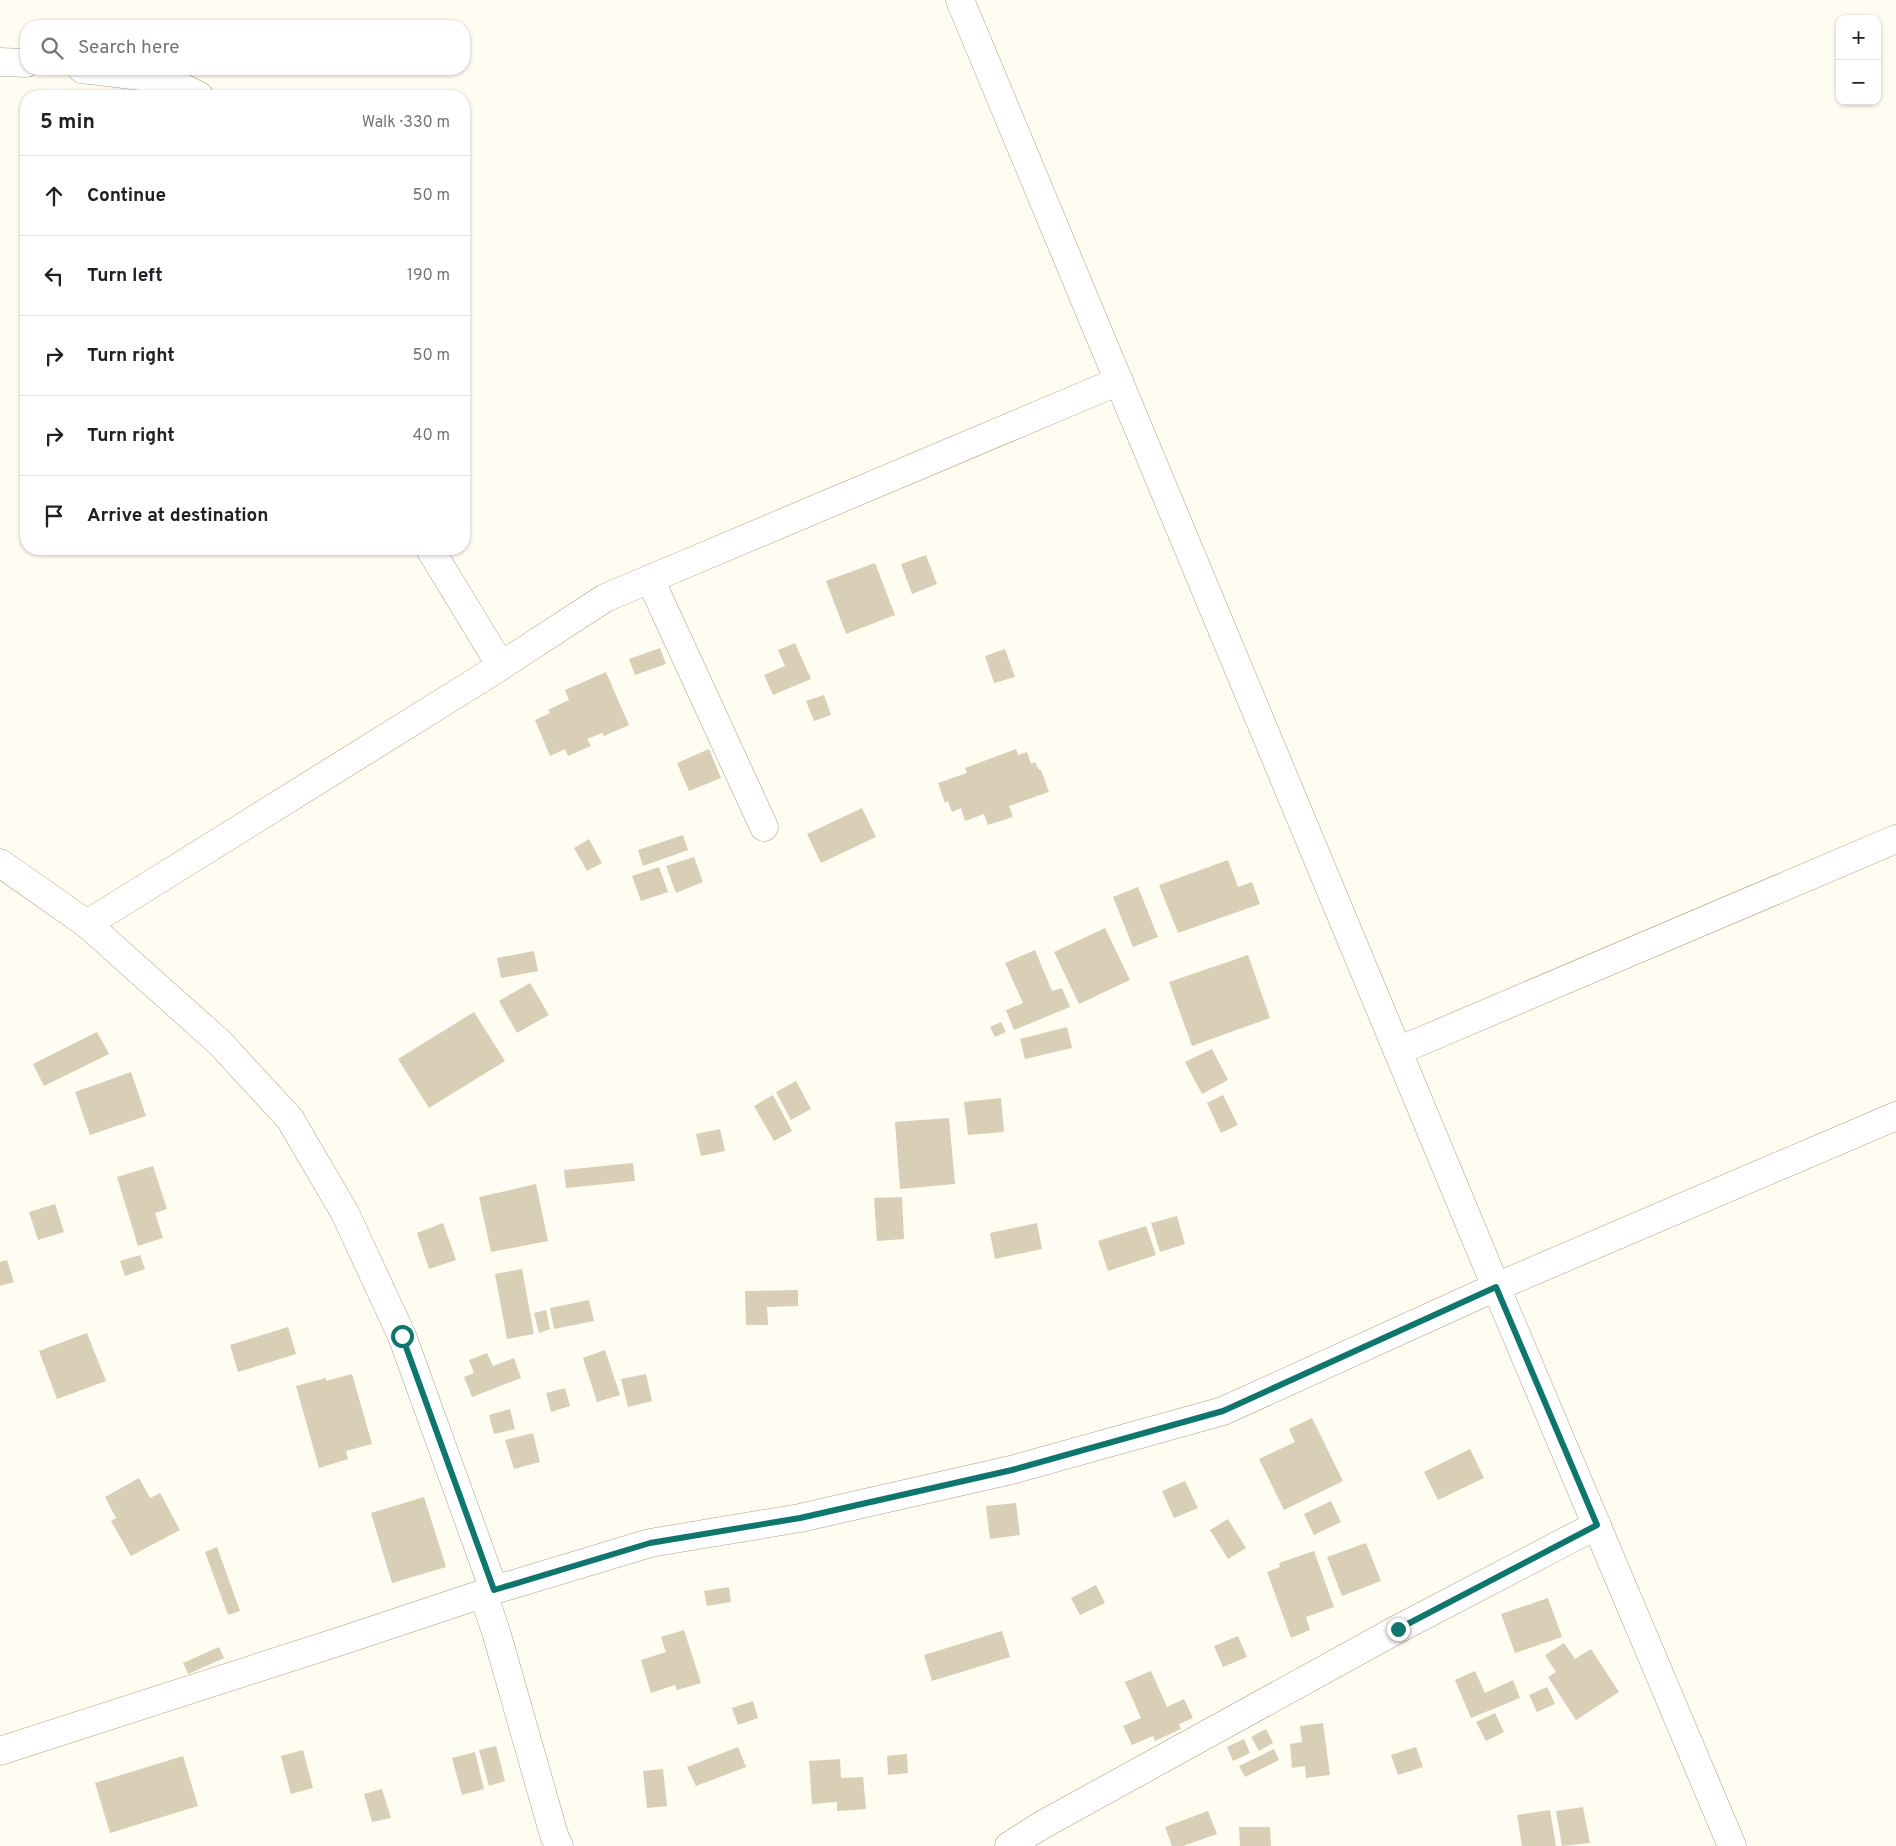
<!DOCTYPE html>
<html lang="en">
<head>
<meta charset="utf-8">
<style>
	body { margin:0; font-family:Overpass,sans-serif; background:#f6f6f6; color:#202124 }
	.controls { position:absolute; right:15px; top:15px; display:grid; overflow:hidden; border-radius:10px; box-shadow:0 1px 4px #0004 }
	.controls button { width:45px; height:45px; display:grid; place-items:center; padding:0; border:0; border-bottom:1px solid #e0e0e0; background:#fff; color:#202124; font:25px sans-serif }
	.stop { position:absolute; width:15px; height:15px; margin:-11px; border:4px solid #0f766e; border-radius:50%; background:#fff }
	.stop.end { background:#0f766e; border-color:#fff; box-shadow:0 1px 5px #0008 }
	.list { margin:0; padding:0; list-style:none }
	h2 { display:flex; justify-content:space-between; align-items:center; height:65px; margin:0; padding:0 20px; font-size:21px }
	h2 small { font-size:16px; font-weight:400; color:#757577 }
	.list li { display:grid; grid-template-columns:32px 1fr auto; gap:15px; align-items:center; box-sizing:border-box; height:80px; padding:0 20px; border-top:1px solid #e0e0e0 }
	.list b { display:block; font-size:19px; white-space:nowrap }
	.list em { font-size:16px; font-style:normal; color:#757577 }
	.icon { flex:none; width:28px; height:28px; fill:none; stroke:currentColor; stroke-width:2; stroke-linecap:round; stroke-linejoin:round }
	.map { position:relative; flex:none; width:1896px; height:1846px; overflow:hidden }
	.search { position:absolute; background:#fff; box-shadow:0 1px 4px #0004; left:20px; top:20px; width:450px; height:55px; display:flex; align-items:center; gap:12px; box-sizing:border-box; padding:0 18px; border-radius:20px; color:#757577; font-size:19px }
	.panel { position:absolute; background:#fff; box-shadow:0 1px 4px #0004; left:20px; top:90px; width:450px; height:465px; border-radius:20px }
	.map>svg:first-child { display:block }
	.building { fill:#d8cfb6 }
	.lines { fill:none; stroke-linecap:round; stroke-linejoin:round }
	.street-casing { stroke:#a8a088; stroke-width:29 }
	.street { stroke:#fff; stroke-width:28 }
	.route { stroke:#0f766e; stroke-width:6 }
</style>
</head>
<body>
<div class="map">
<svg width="1896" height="1846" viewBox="0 0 1896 1846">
	<rect width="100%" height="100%" fill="#fffcf1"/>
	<g class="building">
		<polygon points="926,555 937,584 912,594 901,564"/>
		<polygon points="875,563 895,615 846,634 826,581"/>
		<polygon points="795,643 811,679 773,695 764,675 785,666 778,650"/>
		<polygon points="660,648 666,664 635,675 629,659"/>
		<polygon points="1005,649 1015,677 994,683 985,656"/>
		<polygon points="606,672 629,725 604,736 602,733 587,739 591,746 568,756 565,749 550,756 535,720 550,713 548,710 569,700 565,690"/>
		<polygon points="824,695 831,715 814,721 806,701"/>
		<polygon points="709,749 721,778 689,791 677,763"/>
		<polygon points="1016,749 1018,755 1027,752 1031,764 1035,762 1039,770 1041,770 1049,792 1009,806 1013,817 988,825 984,814 965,821 961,808 952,812 948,801 945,803 938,783 967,773 965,768"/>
		<polygon points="862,808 876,837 821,863 807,834"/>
		<polygon points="683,835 688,850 643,866 638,850"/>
		<polygon points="589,839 602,863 587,871 574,848"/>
		<polygon points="694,857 703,882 676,893 666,866"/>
		<polygon points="1228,860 1238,887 1252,882 1260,904 1178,933 1159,885"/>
		<polygon points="659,867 668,892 641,901 632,876"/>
		<polygon points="1138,887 1158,937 1133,947 1113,897"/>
		<polygon points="1105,928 1130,980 1079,1004 1054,952"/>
		<polygon points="1035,950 1052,991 1062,988 1070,1007 1014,1030 1006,1010 1023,1003 1005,963"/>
		<polygon points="534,951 538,971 501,978 497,958"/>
		<polygon points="1248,955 1270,1018 1192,1046 1169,982"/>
		<polygon points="530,983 549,1015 517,1033 499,1001"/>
		<polygon points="474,1012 505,1061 429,1108 398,1059"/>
		<polygon points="1001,1022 1006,1032 995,1037 990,1027"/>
		<polygon points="1067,1027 1072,1048 1025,1059 1020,1039"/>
		<polygon points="97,1032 109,1054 44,1086 33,1064"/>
		<polygon points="1212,1049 1228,1080 1202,1094 1185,1062"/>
		<polygon points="131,1072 146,1116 90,1135 75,1092"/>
		<polygon points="796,1081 811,1109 791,1120 776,1092"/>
		<polygon points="773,1095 792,1131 774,1141 754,1106"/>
		<polygon points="1223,1095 1238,1125 1221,1133 1207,1103"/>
		<polygon points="1001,1098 1004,1132 968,1135 964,1102"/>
		<polygon points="949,1118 955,1184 900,1189 895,1122"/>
		<polygon points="720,1129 725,1151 701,1156 696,1134"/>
		<polygon points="633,1163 635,1181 566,1188 564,1170"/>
		<polygon points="153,1166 167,1209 155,1213 163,1238 138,1246 117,1177"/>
		<polygon points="536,1184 548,1241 491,1252 479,1197"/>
		<polygon points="902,1197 904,1239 877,1241 874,1198"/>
		<polygon points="55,1204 64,1232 38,1240 29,1212"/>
		<polygon points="1177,1216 1185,1244 1160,1252 1151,1223"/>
		<polygon points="443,1223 456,1260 429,1269 417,1233"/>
		<polygon points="1037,1223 1042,1249 995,1259 990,1233"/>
		<polygon points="1146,1226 1156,1255 1108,1271 1098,1241"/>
		<polygon points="140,1255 145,1269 125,1276 120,1261"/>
		<polygon points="7,1260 14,1282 0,1286 0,1262"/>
		<polygon points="522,1269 534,1334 507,1339 495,1274"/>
		<polygon points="798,1290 798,1306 767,1307 768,1325 746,1325 745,1291"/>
		<polygon points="589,1300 594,1321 554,1329 550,1308"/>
		<polygon points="546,1310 550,1329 539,1333 534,1313"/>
		<polygon points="288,1327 296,1354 238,1372 230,1345"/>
		<polygon points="87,1333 106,1381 57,1399 39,1351"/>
		<polygon points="605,1350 620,1395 597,1402 583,1358"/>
		<polygon points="487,1353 493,1366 514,1358 521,1378 472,1397 464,1377 474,1373 469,1360"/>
		<polygon points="352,1374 372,1444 346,1451 348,1459 319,1468 296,1386 326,1378 326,1381"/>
		<polygon points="646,1374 652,1401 628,1407 621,1379"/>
		<polygon points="565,1388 570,1406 551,1412 546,1393"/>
		<polygon points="510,1409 515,1429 494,1434 489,1415"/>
		<polygon points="1312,1418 1343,1481 1284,1510 1259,1459 1295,1442 1289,1429"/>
		<polygon points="533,1433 540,1462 514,1469 505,1440"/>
		<polygon points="1470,1449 1484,1478 1438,1500 1424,1472"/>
		<polygon points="139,1478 150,1498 160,1493 180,1530 131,1556 111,1521 116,1518 105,1497"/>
		<polygon points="1185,1481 1198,1508 1174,1518 1162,1491"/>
		<polygon points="424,1497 446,1567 392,1583 371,1513"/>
		<polygon points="1331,1501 1341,1522 1314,1535 1304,1514"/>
		<polygon points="1016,1503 1020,1535 990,1539 986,1506"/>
		<polygon points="1228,1519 1246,1548 1228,1559 1210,1530"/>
		<polygon points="1366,1543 1381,1581 1342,1596 1327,1557"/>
		<polygon points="217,1547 240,1611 228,1615 205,1552"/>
		<polygon points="1314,1551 1334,1607 1306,1617 1310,1630 1291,1638 1267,1572 1280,1567 1279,1563"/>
		<polygon points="1096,1585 1105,1603 1080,1615 1071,1598"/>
		<polygon points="729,1587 731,1602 707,1606 704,1591"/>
		<polygon points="1548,1598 1562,1637 1515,1653 1501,1614"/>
		<polygon points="684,1630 701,1683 677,1690 675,1685 651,1693 641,1660 666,1652 661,1637"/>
		<polygon points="1002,1631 1010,1657 932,1681 924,1655"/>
		<polygon points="1238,1636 1247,1657 1223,1667 1214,1646"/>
		<polygon points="1564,1643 1575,1659 1591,1649 1619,1692 1576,1720 1548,1677 1556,1672 1545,1655"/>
		<polygon points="219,1647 224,1658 188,1674 183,1663"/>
		<polygon points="1151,1671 1167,1707 1184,1699 1193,1718 1179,1724 1181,1729 1155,1741 1153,1736 1132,1745 1123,1726 1141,1718 1125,1682"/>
		<polygon points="1475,1671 1485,1693 1513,1680 1520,1698 1471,1718 1455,1680"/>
		<polygon points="1547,1687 1555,1704 1537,1712 1529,1695"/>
		<polygon points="753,1701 758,1718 738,1725 732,1708"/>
		<polygon points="1495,1713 1504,1732 1486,1741 1476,1722"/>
		<polygon points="1323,1723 1330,1775 1306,1778 1305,1766 1292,1768 1290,1744 1302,1742 1300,1726"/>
		<polygon points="1266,1729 1273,1743 1259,1751 1251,1737"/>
		<polygon points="1244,1739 1250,1753 1233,1761 1227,1747"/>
		<polygon points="496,1746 505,1781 489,1786 479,1750"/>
		<polygon points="738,1747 746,1767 696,1786 687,1767"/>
		<polygon points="1416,1747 1423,1767 1398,1775 1391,1755"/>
		<polygon points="1274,1749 1279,1760 1245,1777 1239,1766"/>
		<polygon points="303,1750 313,1788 291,1794 281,1756"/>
		<polygon points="475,1752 484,1789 462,1795 452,1758"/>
		<polygon points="907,1754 908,1773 888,1775 887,1756"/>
		<polygon points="183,1756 198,1806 110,1833 95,1783"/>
		<polygon points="840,1759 841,1778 863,1777 866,1809 837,1811 837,1802 812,1804 809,1761"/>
		<polygon points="663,1769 667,1806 647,1808 643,1771"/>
		<polygon points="382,1789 391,1818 372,1822 364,1794"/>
		<polygon points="1583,1807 1590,1843 1562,1846 1556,1811"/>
		<polygon points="1550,1810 1556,1846 1522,1846 1517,1815"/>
		<polygon points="1208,1811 1217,1834 1183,1846 1172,1846 1165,1827"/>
		<polygon points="1239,1827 1270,1827 1271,1846 1240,1846"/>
	</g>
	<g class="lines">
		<g class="street-casing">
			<g id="street">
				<polyline points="960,0 1496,1287 1732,1846"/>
				<polyline points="0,62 26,63"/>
				<polyline points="82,69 166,79 199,96"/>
				<polyline points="430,549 501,666"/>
				<polyline points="650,579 764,827"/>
				<polyline points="0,863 87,924 220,1043 290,1119 345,1213 402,1336 494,1590"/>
				<polyline points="87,924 490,673 605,598 1119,381"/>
				<polyline points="1398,1051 1896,839"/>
				<polyline points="483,1593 497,1635 554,1835 559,1846"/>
				<polyline points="0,1751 347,1639 494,1590 650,1543 800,1518 1011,1470 1223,1411 1496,1287 1896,1116"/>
				<polyline points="1009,1846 1042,1825 1398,1629 1597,1525"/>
			</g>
		</g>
		<use href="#street" class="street"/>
	</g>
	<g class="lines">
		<polyline class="route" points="402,1336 494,1590 650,1543 800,1518 1012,1470 1223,1411 1496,1287 1597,1525 1398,1629"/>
	</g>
</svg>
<div class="controls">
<button>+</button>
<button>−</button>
</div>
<div class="stop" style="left:402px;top:1336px"></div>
<div class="stop end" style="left:1398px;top:1629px"></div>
<div class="search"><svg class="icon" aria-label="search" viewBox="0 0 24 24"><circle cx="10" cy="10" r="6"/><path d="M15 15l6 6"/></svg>Search here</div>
<section class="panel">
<h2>5 min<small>Walk · 330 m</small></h2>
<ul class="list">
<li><svg class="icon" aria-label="ahead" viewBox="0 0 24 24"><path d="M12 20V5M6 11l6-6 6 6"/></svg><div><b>Continue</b></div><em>50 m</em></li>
<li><svg class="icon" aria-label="left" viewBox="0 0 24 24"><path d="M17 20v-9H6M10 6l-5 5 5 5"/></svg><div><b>Turn left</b></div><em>190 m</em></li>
<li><svg class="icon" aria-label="right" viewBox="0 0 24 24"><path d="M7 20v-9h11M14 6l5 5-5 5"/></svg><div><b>Turn right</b></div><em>50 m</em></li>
<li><svg class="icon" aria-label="right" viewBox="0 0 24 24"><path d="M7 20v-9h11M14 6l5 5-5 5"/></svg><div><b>Turn right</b></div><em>40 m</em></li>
<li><svg class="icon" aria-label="arrive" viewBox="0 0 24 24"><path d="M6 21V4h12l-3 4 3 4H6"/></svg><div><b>Arrive at destination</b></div></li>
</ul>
</section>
</div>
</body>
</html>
